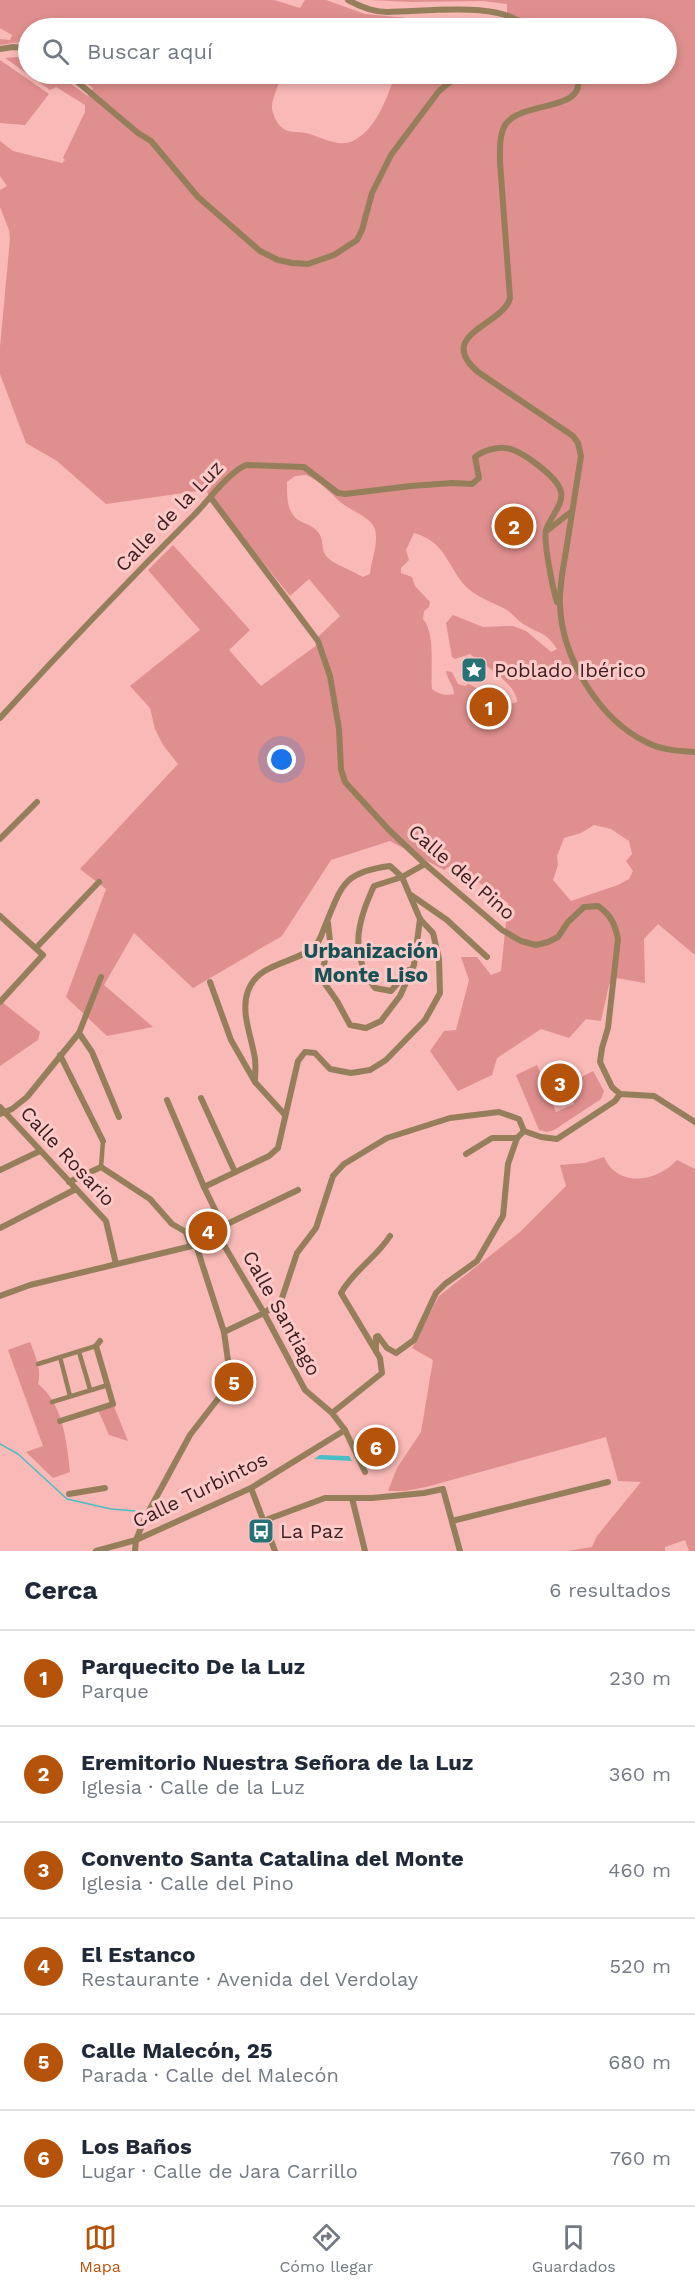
<!DOCTYPE html>
<html lang="es">
<head>
<meta charset="utf-8">
<style>
	body { margin:0; font-family:"Work Sans",sans-serif; background:#f6f6f7; color:#1f2937 }
	.you { position:absolute; left:282px; top:760px; width:21px; height:21px; margin:-15px; border:4px solid #fff; border-radius:50%; background:#1a73e8; box-shadow:0 0 0 9px #1a73e833 }
	.badge { display:grid; place-items:center; width:39px; height:39px; border-radius:50%; background:#b45309; color:#fff; font-size:20px; font-weight:700 }
	.pin { position:absolute; translate:-50% -50%; border:3px solid #fff; box-shadow:0 2px 6px #0006 }
	.list { margin:0; padding:0; list-style:none }
	h2 { display:flex; justify-content:space-between; align-items:center; height:78px; margin:0; padding:0 24px; font-size:26px }
	h2 small { font-size:20px; font-weight:400; color:#747a83 }
	.list li { display:grid; grid-template-columns:39px 1fr auto; gap:18px; align-items:center; box-sizing:border-box; height:96px; padding:0 24px; border-top:2px solid #e0e1e3 }
	.list b { display:block; font-size:22px; white-space:nowrap }
	.list p { margin:0; font-size:20px; white-space:nowrap; color:#747a83 }
	.list em { font-size:20px; font-style:normal; color:#747a83 }
	.icon { flex:none; width:33px; height:33px; fill:none; stroke:currentColor; stroke-width:2; stroke-linecap:round; stroke-linejoin:round }
	.map { position:relative; flex:none; width:695px; height:1551px; overflow:hidden }
	.search { position:absolute; background:#fff; box-shadow:0 3px 9px #0003; left:18px; right:18px; top:18px; height:66px; display:flex; align-items:center; gap:15px; box-sizing:border-box; padding:0 21px; border-radius:33px; color:#747a83; font-size:22px }
	.sheet { height:654px; background:#fff }
	nav { display:flex; justify-content:space-around; align-items:center; box-sizing:border-box; height:84px; border-top:2px solid #e0e1e3; background:#fff; font-size:16px; color:#747a83 }
	nav a { display:grid; justify-items:center; gap:3px }
	nav .on { color:#b45309 }
	.map>svg:first-child { display:block }
	.green { fill:#df8f8d; fill-rule:evenodd }
	.water { fill:#48bec5 }
	.lines { fill:none; stroke-linecap:round; stroke-linejoin:round }
	.stream { stroke:#48bec5; stroke-width:1.5 }
	.pedestrian { stroke:#947f5a; stroke-width:4.5 }
	.minor { stroke:#947f5a; stroke-width:6 }
	.labels { text-anchor:middle; dominant-baseline:central; stroke-width:6; stroke-linejoin:round; paint-order:stroke }
	.street-label { font-size:20px; fill:#3c1e1e; stroke:#fccac8 }
	.poi-label { font-size:20px; fill:#3c1e1e; stroke:#fccac8; text-anchor:start }
	.neighbourhood-label { font-size:21px; font-weight:bold; fill:#155256; stroke:#fccac8 }
</style>
</head>
<body>
<div class="map">
<svg width="695" height="1551" viewBox="0 0 695 1551">
	<rect width="100%" height="100%" fill="#f9b9b6"/>
	<g class="green">
		<polygon points="0,0 274,0 300,8 305,0 326,0 365,14 418,19 436,28 28,28 28,46 20,42 0,45 0,39 10,40 12,35 0,28"/>
		<path d="M369,0H695V955L658,924L644,939L645,983L616,978L609,985L601,1021L586,1019L569,1038L541,1029L497,1058L492,1075L458,1091L430,1051L444,1031L456,1030L469,980L461,957H477L491,975L501,971L508,903L453,864L444,870L390,841L331,860L282,936L193,988L134,933L104,985L153,1027L107,1036L66,997L106,889L80,869L178,764L163,745L155,729L150,708L130,686L200,630L148,570L173,545L250,630L229,650L261,686L317,645L319,636L340,616L309,579L290,596L205,490L106,504L57,461L26,443L0,374V347L10,239L9,230L0,207V190L7,186L0,176V141L13,151L62,163L65,160L63,158L85,112V105L56,87L50,90L5,58L28,56V74H57L88,96L93,88L74,74H281C280,84 271,99 272,109C273,114 276,122 280,126C288,134 296,131 306,133C322,137 339,149 355,140C378,127 387,96 396,74H666V28H507V4L483,1L412,2ZM306,475C321,481 330,494 343,504C352,511 368,516 374,527C380,540 371,560 370,574L363,577L359,575C350,569 332,564 326,556C320,547 325,538 316,530C311,525 305,524 300,521C286,513 287,495 287,482L295,476ZM414,533C452,544 447,575 474,593C484,600 496,604 507,610C513,614 518,621 525,625C540,634 546,632 557,649L551,652L526,631L513,626L483,627L453,615L446,623L452,657L455,659L470,654C484,665 517,684 517,702C496,710 485,692 469,684L465,686L458,684L452,672L446,671C447,679 454,686 454,694C446,696 438,694 432,689C430,669 436,634 423,619L424,611L429,607L430,602L415,586L412,577L401,573V568L409,560L406,550ZM594,825L611,829L629,841L632,854L626,861L633,871L629,879L618,885L571,901L553,880L558,865L557,856L564,838L581,833Z"/>
		<polygon points="0,60 49,94 25,125 0,123"/>
		<polygon points="2,1002 40,1032 38,1040 0,1066 0,1005"/>
		<polygon points="537,1065 556,1112 574,1104 564,1075 574,1068 580,1078 593,1071 604,1091 601,1099 554,1130 547,1132 539,1130 516,1075"/>
		<path d="M604,1157C606,1161 609,1166 612,1169C631,1187 662,1177 677,1160L695,1169V1551H689L685,1540L665,1547V1551H568L592,1547L597,1536L641,1482L618,1481L606,1437L426,1487L405,1491H388L397,1468L421,1432L433,1360L412,1348L439,1296L520,1232L566,1186L560,1165L585,1163Z"/>
		<path d="M30,1342C35,1355 42,1370 38,1384C63,1403 67,1443 70,1472L53,1478L26,1452L43,1446L8,1350Z"/>
		<polygon points="113,1404 128,1441 109,1435 98,1410"/>
	</g>
	<polygon class="water" points="320,1455 349,1456 352,1461 314,1459"/>
	<g class="lines">
		<polyline class="stream" points="0,1444 18,1454 67,1499 111,1509 135,1511 144,1518"/>
		<g class="pedestrian">
			<polyline points="101,1167 103,1141"/>
			<polyline points="79,1352 90,1389"/>
			<polyline points="60,1357 70,1396"/>
			<polyline points="38,1364 96,1346"/>
			<polyline points="52,1402 108,1385"/>
		</g>
		<g class="minor">
			<path d="M348,0C359,6 374,12 387,12C427,12 501,0 528,28"/>
			<polyline points="0,49 13,47 28,48"/>
			<polyline points="68,74 138,133 151,141 198,197 260,251 278,260 292,263 308,264 334,255 357,240 362,230 372,193 391,155 439,91 450,82 468,74"/>
			<path d="M577,74C589,114 522,99 505,125C499,136 500,150 500,162L510,298C504,325 434,334 478,372L573,436L578,443L581,456C576,488 571,519 566,551C563,569 559,587 560,605C562,658 599,719 646,742C661,750 678,751 695,752"/>
			<path d="M211,498L318,641L330,676L339,729L341,769L345,782L389,830L425,864L502,930L521,941L536,945L548,942L558,937L568,922L584,907L598,906C611,915 615,924 618,939L608,1028L602,1048L600,1062L612,1087L620,1094L654,1096L695,1122"/>
			<polyline points="548,530 572,511"/>
			<path d="M0,718C63,649 128,581 194,515C208,501 229,472 246,465L304,467L338,493L345,494L411,486L452,483L472,484L479,478L475,457C482,451 496,447 505,448C520,449 558,477 561,492C564,504 549,519 546,530C543,540 553,590 557,602"/>
			<polyline points="0,839 37,802"/>
			<polyline points="411,895 447,920 487,957"/>
			<polyline points="0,916 43,955 0,1002"/>
			<polyline points="328,923 330,941 323,968 323,981 337,1001 350,1025 366,1028 381,1021 400,996 414,965 420,919"/>
			<polyline points="36,948 99,882"/>
			<path d="M409,970L391,991L375,988C349,954 357,922 374,886L402,877L425,864"/>
			<polyline points="210,982 231,1040 255,1082"/>
			<polyline points="79,1033 92,1052 119,1117"/>
			<polyline points="60,1055 103,1141"/>
			<polyline points="201,1098 235,1172"/>
			<polyline points="167,1100 204,1187 223,1226"/>
			<polyline points="0,1107 106,1221 116,1264"/>
			<polyline points="0,1114 12,1109 27,1097 79,1033 101,977"/>
			<polyline points="466,1154 492,1138 517,1138"/>
			<polyline points="0,1170 40,1151"/>
			<polyline points="69,1182 101,1167 150,1199 172,1224 186,1232 191,1246"/>
			<path d="M204,1187L269,1156L278,1148L298,1061L305,1052L315,1053L330,1069L351,1073L370,1070L386,1060L425,1020L440,993L439,959L433,933L420,919L402,877L390,866C343,872 342,885 325,926C322,933 320,941 315,946C296,964 258,962 248,991C240,1012 252,1038 255,1059C256,1067 255,1075 255,1082L285,1115"/>
			<polyline points="0,1228 76,1189"/>
			<polyline points="218,1235 264,1313 305,1390 332,1413 345,1430 365,1472"/>
			<polyline points="0,1296 30,1285 196,1245 218,1235 223,1226 298,1190"/>
			<polyline points="224,1332 264,1313 281,1301 297,1253 316,1228 333,1176 344,1164 387,1138 450,1118 499,1112 519,1119 524,1131 541,1137 557,1139 615,1101 620,1094"/>
			<polyline points="376,1351 376,1337 378,1336 387,1348 396,1353 414,1340 436,1293 445,1284 477,1261 503,1216 508,1164 517,1138 524,1131"/>
			<path d="M332,1413L382,1373L380,1358L341,1293C353,1271 376,1258 390,1236"/>
			<polyline points="60,1421 113,1404 96,1346 100,1341"/>
			<polyline points="251,1488 275,1551"/>
			<polyline points="69,1494 105,1488"/>
			<polyline points="352,1498 365,1551"/>
			<polyline points="263,1521 325,1498 372,1498 424,1493 443,1489 460,1551"/>
			<polyline points="452,1521 608,1482"/>
			<polyline points="96,1551 136,1540 251,1488 345,1430"/>
			<polyline points="135,1551 136,1540 145,1518 190,1435 231,1382 224,1332 196,1245"/>
		</g>
	</g>
	<defs>
		<g id="sight-square" transform="scale(1.35)"><rect x="-9" y="-9" width="18" height="18" rx="4" fill="#277277" stroke="#fccac8"/><path d="M0-6L1.8-2.2L6-1.7L2.9 1.2L3.7 5.4L0 3.3L-3.7 5.4L-2.9 1.2L-6-1.7L-1.8-2.2Z" fill="#fff"/></g>
		<g id="bus-square" transform="scale(1.35)"><rect x="-9" y="-9" width="18" height="18" rx="4" fill="#277277" stroke="#fccac8"/><path d="M-5-6H5V4H4V6H2V4H-2V6H-4V4H-5ZM-3.5-4V0h7V-4ZM-3.5 1.2v1.5H-2V1.2ZM2 1.2v1.5H3.5V1.2Z" fill="#fff"/></g>
	</defs>
	<g fill-rule="evenodd">
		<use href="#sight-square" x="474" y="670"/>
		<use href="#bus-square" x="261" y="1531"/>
	</g>
	<g class="labels">
		<g class="street-label">
			<text transform="translate(169 516) rotate(-46)">Calle de la Luz</text>
			<text transform="translate(462 872) rotate(41)">Calle del Pino</text>
			<text transform="translate(68 1156) rotate(47)">Calle Rosario</text>
			<text transform="translate(282 1313) rotate(61)">Calle Santiago</text>
			<text transform="translate(200 1490) rotate(-26)">Calle Turbintos</text>
		</g>
		<g class="poi-label">
			<text x="494" y="670">Poblado Ibérico</text>
			<text x="280" y="1531">La Paz</text>
		</g>
		<g class="neighbourhood-label">
			<text x="371" y="950">Urbanización<tspan x="371" dy="24">Monte Liso</tspan></text>
		</g>
	</g>
</svg>
<div class="you"></div>
<div class="pin badge" style="left:489px;top:707px">1</div>
<div class="pin badge" style="left:514px;top:526px">2</div>
<div class="pin badge" style="left:560px;top:1083px">3</div>
<div class="pin badge" style="left:208px;top:1231px">4</div>
<div class="pin badge" style="left:234px;top:1382px">5</div>
<div class="pin badge" style="left:376px;top:1447px">6</div>
<div class="search"><svg class="icon" aria-label="search" viewBox="0 0 24 24"><circle cx="10" cy="10" r="6"/><path d="M15 15l6 6"/></svg>Buscar aquí</div>
</div>
<section class="sheet">
<h2>Cerca<small>6 resultados</small></h2>
<ul class="list">
<li><span class="badge">1</span><div><b>Parquecito De la Luz</b><p>Parque</p></div><em>230 m</em></li>
<li><span class="badge">2</span><div><b>Eremitorio Nuestra Señora de la Luz</b><p>Iglesia · Calle de la Luz</p></div><em>360 m</em></li>
<li><span class="badge">3</span><div><b>Convento Santa Catalina del Monte</b><p>Iglesia · Calle del Pino</p></div><em>460 m</em></li>
<li><span class="badge">4</span><div><b>El Estanco</b><p>Restaurante · Avenida del Verdolay</p></div><em>520 m</em></li>
<li><span class="badge">5</span><div><b>Calle Malecón, 25</b><p>Parada · Calle del Malecón</p></div><em>680 m</em></li>
<li><span class="badge">6</span><div><b>Los Baños</b><p>Lugar · Calle de Jara Carrillo</p></div><em>760 m</em></li>
</ul>
</section>
<nav>
<a class="on"><svg class="icon" aria-label="map" viewBox="0 0 24 24"><path d="M3 6l6-2 6 2 6-2v14l-6 2-6-2-6 2zM9 4v14M15 6v14"/></svg>Mapa</a>
<a><svg class="icon" aria-label="directions" viewBox="0 0 24 24"><path d="M12 3l9 9-9 9-9-9zM9 14v-3h6M13 9l2 2-2 2"/></svg>Cómo llegar</a>
<a><svg class="icon" aria-label="saved" viewBox="0 0 24 24"><path d="M7 4h10v16l-5-4-5 4z"/></svg>Guardados</a>
</nav>
</body>
</html>
